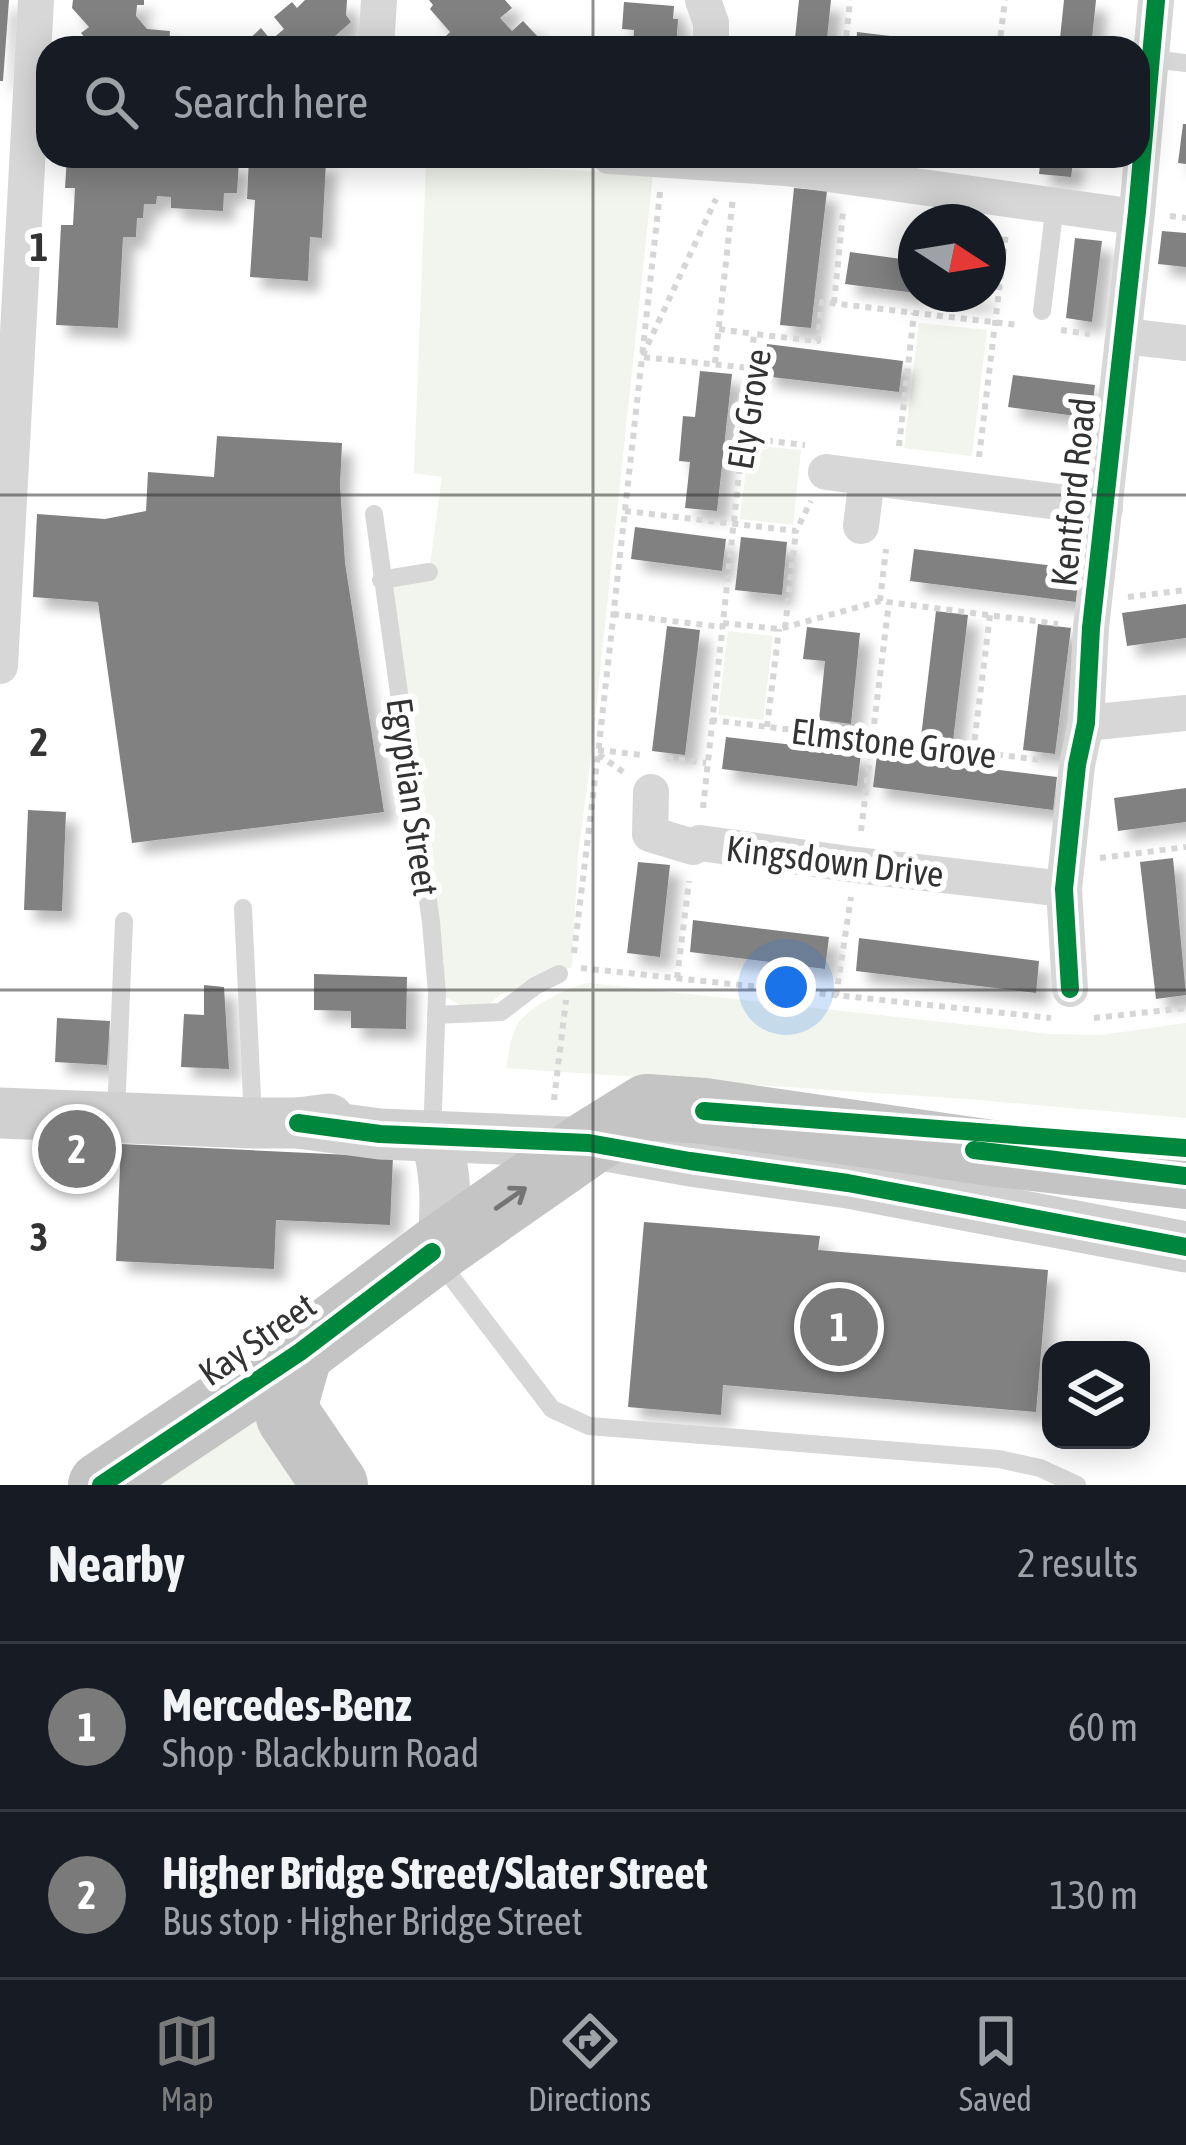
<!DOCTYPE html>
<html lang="en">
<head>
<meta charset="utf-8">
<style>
	body { margin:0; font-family:"Asap Condensed",sans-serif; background:#20242c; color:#f1f3f6 }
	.controls { position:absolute; right:36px; bottom:36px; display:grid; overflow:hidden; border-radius:24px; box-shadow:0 6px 30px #0003 }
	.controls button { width:108px; height:108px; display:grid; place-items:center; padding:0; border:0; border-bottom:3px solid #363941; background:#171b24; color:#f1f3f6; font:60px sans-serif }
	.compass { position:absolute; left:898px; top:204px; width:108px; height:108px; border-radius:50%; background:#171b24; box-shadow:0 6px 30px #0003; rotate:102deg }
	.you { position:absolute; left:786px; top:987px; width:42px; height:42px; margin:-30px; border:9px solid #fff; border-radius:50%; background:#1a73e8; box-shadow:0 0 0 18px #1a73e833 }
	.badge { display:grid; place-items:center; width:78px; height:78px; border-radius:50%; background:#7a7a7a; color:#fff; font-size:39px; font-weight:700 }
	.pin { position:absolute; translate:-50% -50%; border:6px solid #fff; box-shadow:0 3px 12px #0006 }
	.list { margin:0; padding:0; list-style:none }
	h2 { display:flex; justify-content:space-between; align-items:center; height:156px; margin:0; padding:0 48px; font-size:51px }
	h2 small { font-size:39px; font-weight:400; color:#9ea1a6 }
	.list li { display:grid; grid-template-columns:78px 1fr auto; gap:36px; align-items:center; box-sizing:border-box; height:168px; padding:0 48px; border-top:3px solid #363941 }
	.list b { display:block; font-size:45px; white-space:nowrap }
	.list p { margin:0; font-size:39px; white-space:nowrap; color:#9ea1a6 }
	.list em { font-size:39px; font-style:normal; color:#9ea1a6 }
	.icon { flex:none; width:66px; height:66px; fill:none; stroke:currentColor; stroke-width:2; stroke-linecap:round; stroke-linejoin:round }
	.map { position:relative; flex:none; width:1186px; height:1485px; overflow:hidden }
	.search { position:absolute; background:#171b24; box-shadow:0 6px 30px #0003; left:36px; right:36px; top:36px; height:132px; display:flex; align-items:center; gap:30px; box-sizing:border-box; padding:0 42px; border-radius:36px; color:#9ea1a6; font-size:45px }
	.sheet { height:492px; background:#171b24 }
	nav { display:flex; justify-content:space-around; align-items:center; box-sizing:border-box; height:168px; border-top:3px solid #363941; background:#171b24; font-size:33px; color:#9ea1a6 }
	nav a { display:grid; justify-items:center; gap:6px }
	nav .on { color:#7a7a7a }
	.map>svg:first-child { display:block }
	.green { fill:#f1f5ed }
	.building { fill:#818181; filter:url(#shadow) }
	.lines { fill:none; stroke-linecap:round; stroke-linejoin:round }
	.path { stroke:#d6d6d6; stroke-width:6; stroke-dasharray:6 6; stroke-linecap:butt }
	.lane { stroke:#d7d7d7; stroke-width:18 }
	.street { stroke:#d7d7d7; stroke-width:36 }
	.secondary { stroke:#d0d0d0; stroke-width:51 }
	.highway { stroke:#c4c4c4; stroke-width:66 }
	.cycleway-casing { stroke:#fff; stroke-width:26 }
	.cycleway { stroke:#00873e; stroke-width:18 }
	.oneway { stroke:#747474 }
	.grid { fill:none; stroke:#333; stroke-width:3; stroke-opacity:0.55 }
	.labels { text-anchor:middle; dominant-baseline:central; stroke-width:12; stroke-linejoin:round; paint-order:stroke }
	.street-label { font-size:36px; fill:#333; stroke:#fff }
	.grid-label { font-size:39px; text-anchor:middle; font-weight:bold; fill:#333; stroke:#fff; stroke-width:12; stroke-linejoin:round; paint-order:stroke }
</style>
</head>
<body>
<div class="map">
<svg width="1186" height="1485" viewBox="0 0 1186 1485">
	<defs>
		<filter id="shadow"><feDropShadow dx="11" dy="11" stdDeviation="6" flood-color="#0004"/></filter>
	</defs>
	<rect width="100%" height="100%" fill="#fff"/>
	<g class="green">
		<polygon points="426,164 653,174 591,757 578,855 572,967 535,986 501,994 478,1014 437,993 444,963 381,580 429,572 442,477 414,473"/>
		<polygon points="919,323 987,330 972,456 904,448"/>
		<polygon points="749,445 801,450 793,525 740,519"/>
		<polygon points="728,631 773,636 763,720 718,715"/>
		<path d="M589,983L1051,1034L1102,1035L1186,1023V1118L979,1100L506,1068C509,1055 510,1040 515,1029C523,1009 569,986 589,983Z"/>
		<polygon points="264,1405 306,1485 147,1485"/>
	</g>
	<g class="building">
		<polygon points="0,0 9,0 3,81 0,81"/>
		<polygon points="73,0 144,0 144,5 137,5 136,16 147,29 170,31 169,48 93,48 81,33 89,27 72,8"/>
		<polygon points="305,0 347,0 346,15 351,22 327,43 332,48 248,48 244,44 261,28 271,40 284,29 274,17 292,2 297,8"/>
		<polygon points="429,0 505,0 512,8 500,18 512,31 523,21 539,38 528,48 457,48 446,36 450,32 430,9 433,5"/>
		<polygon points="799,0 831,0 826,48 794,48"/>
		<polygon points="1064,0 1096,0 1091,48 1059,48"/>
		<polygon points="624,2 674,6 673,19 678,19 676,48 633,48 634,30 622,29"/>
		<polygon points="857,32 966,45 965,48 856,48"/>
		<polygon points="1183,124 1186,124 1186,164 1178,163"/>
		<polygon points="67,156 172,156 172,161 187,162 187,159 239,161 237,193 224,193 223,211 171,208 171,197 157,196 156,204 144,204 143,218 137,218 136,237 123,237 118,328 56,325 61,225 73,225 75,188 65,188"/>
		<polygon points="1041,156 1074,156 1071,177 1039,174"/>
		<polygon points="249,157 326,161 322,238 310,237 308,281 250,277 255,200 247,199"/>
		<polygon points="794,188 827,191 811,328 780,325"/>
		<polygon points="1162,231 1186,233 1186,267 1158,264"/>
		<polygon points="1075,238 1102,241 1092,322 1066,318"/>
		<polygon points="850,252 916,261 916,293 845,284"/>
		<polygon points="947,294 983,294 982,301 947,297"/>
		<polygon points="767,344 903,361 899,392 763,376"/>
		<polygon points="700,371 732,374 717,511 685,508 690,462 679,461 683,416 695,417"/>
		<polygon points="1013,375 1095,385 1091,418 1008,407"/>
		<polygon points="217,436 342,443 340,485 345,563 384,812 132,843 98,602 33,597 37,514 105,519 146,511 148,472 214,477"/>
		<polygon points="635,527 726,539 722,571 631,559"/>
		<polygon points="741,537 787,542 782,595 735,590"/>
		<polygon points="914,549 1080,569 1076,602 910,581"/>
		<polygon points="1186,604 1186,638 1127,646 1122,613"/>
		<polygon points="936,611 968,615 953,741 921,737"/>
		<polygon points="1038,624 1071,628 1055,754 1023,750"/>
		<polygon points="667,626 700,630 685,755 652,751"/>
		<polygon points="807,627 860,633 851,724 819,720 825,661 803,659"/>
		<polygon points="726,737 861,753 857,786 722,769"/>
		<polygon points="877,755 1057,777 1053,810 873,787"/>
		<polygon points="1186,788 1186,822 1118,831 1114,798"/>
		<polygon points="28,810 66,812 62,911 24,910"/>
		<polygon points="1173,858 1186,995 1156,999 1140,862"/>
		<polygon points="638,862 670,865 660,957 627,953"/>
		<polygon points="693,920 829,937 825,969 690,952"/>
		<polygon points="859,938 1039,961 1036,993 856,971"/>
		<polygon points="314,974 407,977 406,1029 351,1028 351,1011 314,1010"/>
		<polygon points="204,985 224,987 229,1069 181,1067 184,1014 204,1015"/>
		<polygon points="57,1018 110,1021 107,1065 55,1062"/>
		<polygon points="121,1144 393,1157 390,1225 276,1220 274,1269 116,1261"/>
		<polygon points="644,1222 820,1236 818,1250 1048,1270 1036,1412 723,1385 721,1415 628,1407"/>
	</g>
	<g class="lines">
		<g class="path">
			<polyline points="845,48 850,0"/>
			<polyline points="999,48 1005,0"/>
			<polyline points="660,192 642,357 750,368"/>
			<polyline points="1170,216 1186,218"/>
			<polyline points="834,303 843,211"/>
			<polyline points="719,329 754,334"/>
			<polyline points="1061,330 1090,334"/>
			<polyline points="715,363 733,197"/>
			<polyline points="743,438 805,445"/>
			<polyline points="899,446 914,313"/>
			<polyline points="979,457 1006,232"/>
			<polyline points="625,511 796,531 811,501"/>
			<polyline points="1128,597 1186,590"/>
			<polyline points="880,601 886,549"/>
			<polyline points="613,614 722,627"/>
			<polyline points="723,623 779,629 880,601 1058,624"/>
			<polyline points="785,628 796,531"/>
			<polyline points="711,720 1041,760"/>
			<polyline points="767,727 779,629"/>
			<polyline points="598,750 642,755"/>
			<polyline points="973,752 990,615"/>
			<polyline points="667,758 706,763"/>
			<polyline points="623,772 598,754 642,357 716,199"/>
			<polyline points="703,808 754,334 818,341 822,302 1018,325"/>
			<polyline points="861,831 889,602"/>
			<polyline points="1100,858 1186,847"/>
			<polyline points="574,953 598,754"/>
			<polyline points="581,968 1051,1018"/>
			<polyline points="677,978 689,881"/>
			<polyline points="836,996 851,897"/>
			<polyline points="1094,1018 1186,1008"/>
			<polyline points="554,1100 566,1000"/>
		</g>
		<g class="lane">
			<polyline points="1151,59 1186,63"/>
			<polyline points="1042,311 1055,205"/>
			<polyline points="374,514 431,922 437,993 433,1110"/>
			<polyline points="381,580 429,572"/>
			<polyline points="243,908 253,1119"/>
			<polyline points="436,1015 501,1012 535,986 559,974"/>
			<polyline points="116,1114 124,921"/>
			<polyline points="439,1261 552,1409 589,1426 999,1459 1040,1468 1077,1485"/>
		</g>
		<g class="street">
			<polyline points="703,0 711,23 711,48"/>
			<polyline points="376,48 379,0"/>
			<polyline points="609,156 786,168 1136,217"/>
			<polyline points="1124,336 1186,343"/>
			<polyline points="826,472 1105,508"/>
			<polyline points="861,526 867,478"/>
			<polyline points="0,666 36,0"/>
			<polyline points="1086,723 1186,713"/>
			<polyline points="651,792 650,834 693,847 700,843 856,865 1064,889"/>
			<polyline points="1070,989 1064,889 1077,765 1086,723 1091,628 1137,212 1156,1"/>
		</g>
		<g class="secondary">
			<polyline points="0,1113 253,1123 298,1123 329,1119"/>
			<polyline points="298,1123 380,1134 589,1143 690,1161 848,1183 1186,1247"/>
			<path d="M436,1137C447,1179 446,1203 443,1245"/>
		</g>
		<g class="highway">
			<polyline points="300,1352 286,1401 289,1417 335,1485"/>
			<polyline points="101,1485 300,1352 443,1245 589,1143 647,1107 704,1111 998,1154 1186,1176"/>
		</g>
		<g class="cycleway-casing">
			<g id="cycleway">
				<polyline points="1070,989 1064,889 1077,765 1086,723 1091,628 1137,212 1156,1"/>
				<polyline points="704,1111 1186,1148"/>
				<polyline points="298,1123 380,1134 589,1143 690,1161 848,1183 1186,1247"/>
				<polyline points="974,1150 1186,1176"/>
				<polyline points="101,1485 300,1352 432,1252"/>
			</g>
		</g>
		<use href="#cycleway" class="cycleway"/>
	</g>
	<defs><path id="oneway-shaft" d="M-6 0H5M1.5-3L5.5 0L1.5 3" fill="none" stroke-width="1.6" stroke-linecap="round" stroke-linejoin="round" transform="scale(3)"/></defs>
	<use class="oneway" href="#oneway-shaft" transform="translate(511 1198) rotate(-35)"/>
	<path class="grid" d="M593,0V48M593,156V1485M0,495H1186M0,990H1186"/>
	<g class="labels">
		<g class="street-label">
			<text transform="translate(749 409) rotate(-81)">Ely Grove</text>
			<text transform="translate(1073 492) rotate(-84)">Kentford Road</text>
			<text transform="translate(894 743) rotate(7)">Elmstone Grove</text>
			<text transform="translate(413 797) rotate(82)">Egyptian Street</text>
			<text transform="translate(835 861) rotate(7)">Kingsdown Drive</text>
			<text transform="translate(257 1339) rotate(-35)">Kay Street</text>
		</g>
	</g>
	<g class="grid-label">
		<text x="39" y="261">1</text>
		<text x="39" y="756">2</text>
		<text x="39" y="1251">3</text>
	</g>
</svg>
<div class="controls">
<button><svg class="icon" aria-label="layers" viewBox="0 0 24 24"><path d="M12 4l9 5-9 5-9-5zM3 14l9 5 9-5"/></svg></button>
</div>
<svg class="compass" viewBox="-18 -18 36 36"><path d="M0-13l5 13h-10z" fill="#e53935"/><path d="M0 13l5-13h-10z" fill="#9ea1a6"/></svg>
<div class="you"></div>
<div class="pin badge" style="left:839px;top:1327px">1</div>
<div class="pin badge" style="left:77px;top:1149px">2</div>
<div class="search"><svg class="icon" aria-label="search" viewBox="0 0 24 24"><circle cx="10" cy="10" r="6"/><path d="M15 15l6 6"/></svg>Search here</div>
</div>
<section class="sheet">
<h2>Nearby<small>2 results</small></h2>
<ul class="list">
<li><span class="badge">1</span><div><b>Mercedes-Benz</b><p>Shop · Blackburn Road</p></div><em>60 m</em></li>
<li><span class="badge">2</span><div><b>Higher Bridge Street/Slater Street</b><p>Bus stop · Higher Bridge Street</p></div><em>130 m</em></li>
</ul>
</section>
<nav>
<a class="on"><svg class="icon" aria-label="map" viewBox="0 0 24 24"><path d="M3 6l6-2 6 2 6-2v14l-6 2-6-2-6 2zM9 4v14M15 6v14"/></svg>Map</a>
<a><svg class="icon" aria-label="directions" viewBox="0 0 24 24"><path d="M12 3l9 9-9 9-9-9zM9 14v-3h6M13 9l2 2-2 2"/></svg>Directions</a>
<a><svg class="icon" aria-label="saved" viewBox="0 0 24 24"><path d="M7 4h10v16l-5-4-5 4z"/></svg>Saved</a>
</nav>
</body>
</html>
